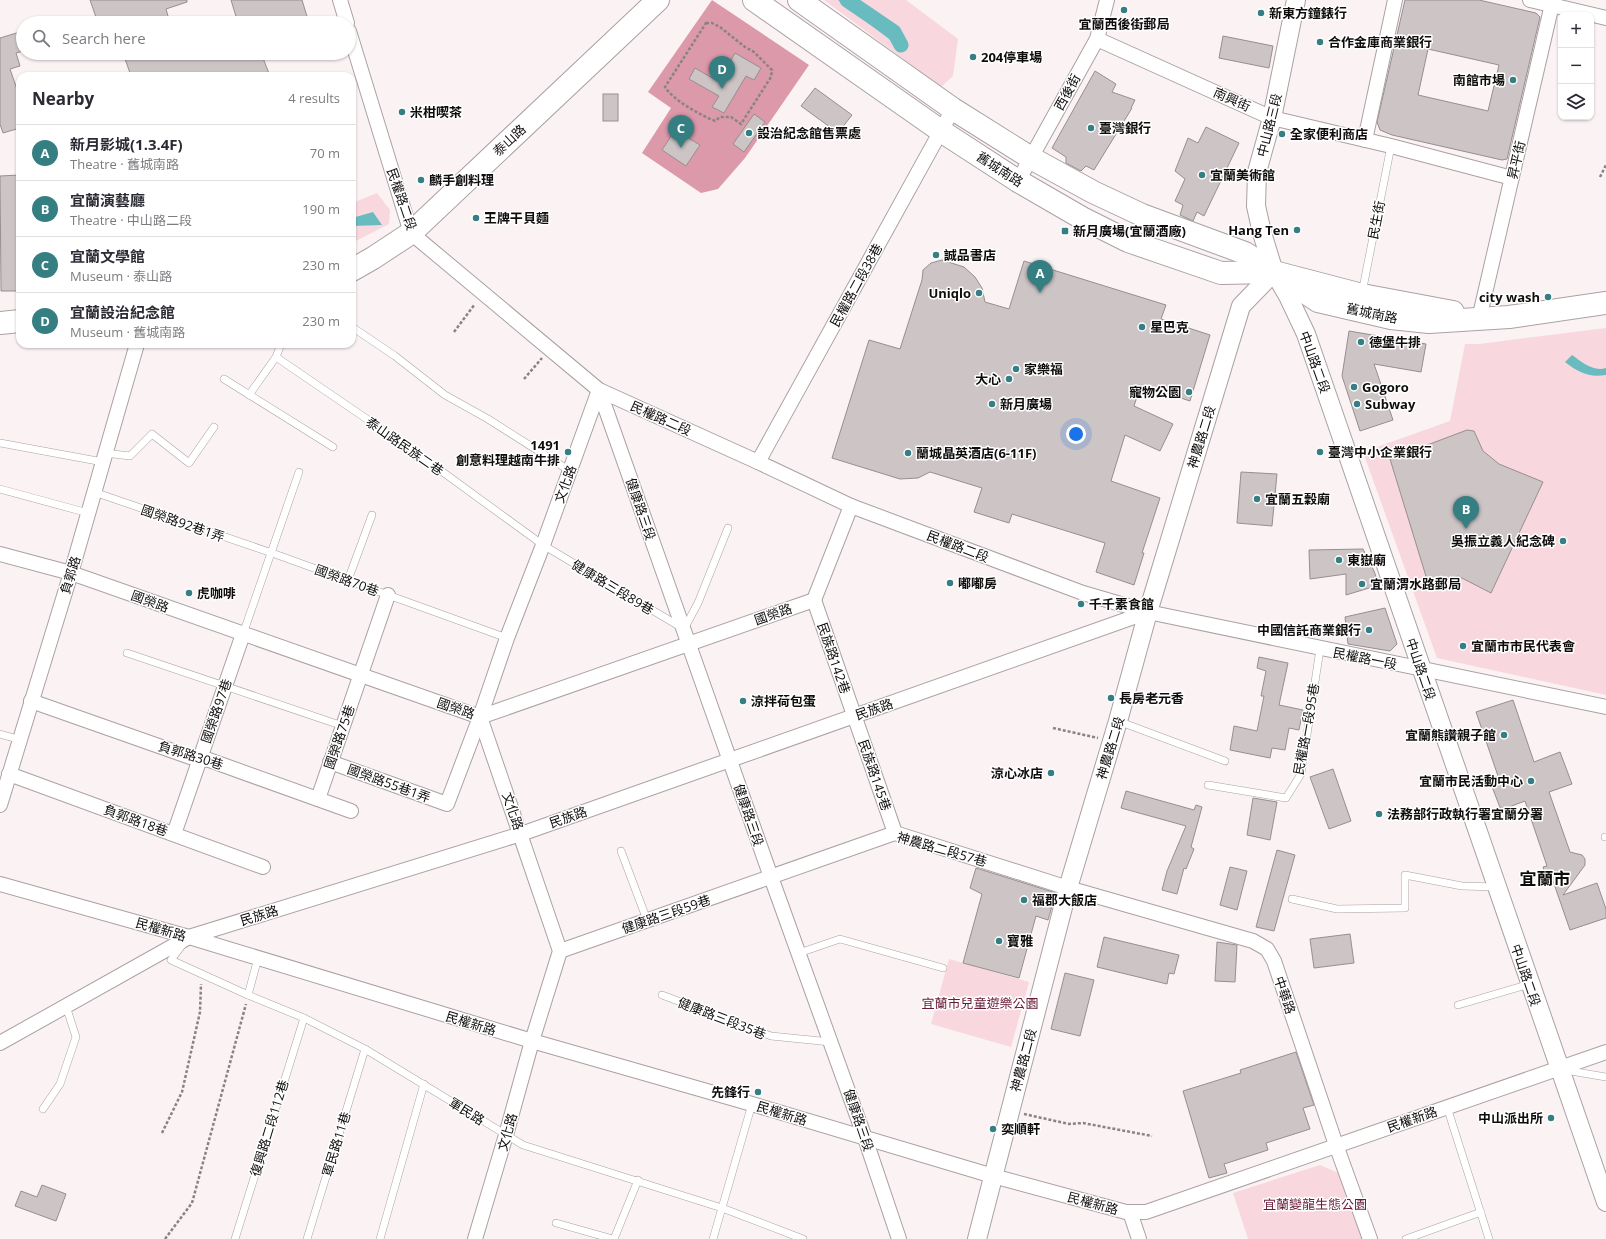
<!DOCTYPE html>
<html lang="en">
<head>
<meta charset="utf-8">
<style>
	body { margin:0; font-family:"Open Sans","Noto Sans TC",sans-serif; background:#f2f2f3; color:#2b2b33 }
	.controls { position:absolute; right:12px; top:12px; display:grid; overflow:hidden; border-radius:8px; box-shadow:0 1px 3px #0004 }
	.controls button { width:36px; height:36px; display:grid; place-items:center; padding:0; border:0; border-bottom:1px solid #e1e1e2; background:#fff; color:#2b2b33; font:20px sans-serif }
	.you { position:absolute; left:1076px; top:434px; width:14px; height:14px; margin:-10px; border:3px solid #fff; border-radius:50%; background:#1a73e8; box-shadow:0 0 0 6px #1a73e833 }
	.badge { display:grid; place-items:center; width:26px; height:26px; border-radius:50%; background:#357e82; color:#fff; font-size:13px; font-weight:700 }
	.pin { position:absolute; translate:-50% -33px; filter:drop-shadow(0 1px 2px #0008) }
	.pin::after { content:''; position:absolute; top:21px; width:14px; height:12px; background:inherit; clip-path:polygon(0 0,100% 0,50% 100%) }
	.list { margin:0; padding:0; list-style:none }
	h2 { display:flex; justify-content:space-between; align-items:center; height:52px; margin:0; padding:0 16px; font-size:17px }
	h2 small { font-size:13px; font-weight:400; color:#7c7c81 }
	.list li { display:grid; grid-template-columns:26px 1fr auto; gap:12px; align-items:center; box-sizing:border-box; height:56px; padding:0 16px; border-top:1px solid #e1e1e2 }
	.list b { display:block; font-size:15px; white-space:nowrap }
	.list p { margin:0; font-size:13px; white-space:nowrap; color:#7c7c81 }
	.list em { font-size:13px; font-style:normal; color:#7c7c81 }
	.icon { flex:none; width:22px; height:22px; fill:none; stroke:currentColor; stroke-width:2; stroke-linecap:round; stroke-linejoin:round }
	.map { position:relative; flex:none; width:1606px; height:1239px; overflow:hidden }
	.search { position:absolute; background:#fff; box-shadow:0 1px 3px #0004; left:16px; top:16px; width:340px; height:44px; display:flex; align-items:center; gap:10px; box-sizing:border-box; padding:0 14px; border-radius:22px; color:#7c7c81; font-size:15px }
	.panel { position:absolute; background:#fff; box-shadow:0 1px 3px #0004; left:16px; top:72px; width:340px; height:276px; border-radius:12px }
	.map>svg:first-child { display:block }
	.green { fill:#f9d7df }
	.forest { fill:#db99aa }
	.water { fill:#68bcc0 }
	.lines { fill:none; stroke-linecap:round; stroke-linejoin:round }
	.canal { stroke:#68bcc0; stroke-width:15 }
	.building { fill:#cdc4c6; stroke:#978e90; fill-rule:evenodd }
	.service-casing { stroke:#aaa1a3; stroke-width:8 }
	.minor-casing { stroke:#aaa1a3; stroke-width:16 }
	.tertiary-casing { stroke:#aaa1a3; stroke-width:20 }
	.primary-casing { stroke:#aaa1a3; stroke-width:24 }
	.path { stroke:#898384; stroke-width:2.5; stroke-dasharray:3 2; stroke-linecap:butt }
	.service { stroke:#fff; stroke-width:7 }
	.minor { stroke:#fff; stroke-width:14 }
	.tertiary { stroke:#fff; stroke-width:18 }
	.primary { stroke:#fff; stroke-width:22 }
	.poi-dot { fill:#357e82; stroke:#fff; stroke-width:1.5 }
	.labels { text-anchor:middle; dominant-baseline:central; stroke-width:3; stroke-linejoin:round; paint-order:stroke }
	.poi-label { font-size:13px; font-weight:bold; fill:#0f0c0c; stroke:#fff; text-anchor:start }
	.street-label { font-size:13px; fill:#0f0c0c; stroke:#fff }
	.park-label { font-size:13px; fill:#671a36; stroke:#fff }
	.district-label { font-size:17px; font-weight:bold; fill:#0f0c0c; stroke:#fff }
</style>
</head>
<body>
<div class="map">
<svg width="1606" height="1239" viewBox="0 0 1606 1239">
	<rect width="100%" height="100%" fill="#fbf2f4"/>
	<g class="green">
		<polygon points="824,0 906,0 958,39 953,76 941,87"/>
		<polygon points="377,193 390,210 389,224 352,243 352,203"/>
		<polygon points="1606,328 1606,695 1437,658 1363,452 1450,421 1465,344 1479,344"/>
		<polygon points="949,959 1029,982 1011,1047 931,1024"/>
		<polygon points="1320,1165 1343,1175 1365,1239 1248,1239 1233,1193"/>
	</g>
	<polygon class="forest" points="712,0 809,65 745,158 718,189 701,193 642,153 671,108 648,92"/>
	<g class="water">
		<polygon points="838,0 852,0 892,28 893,42"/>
		<polygon points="373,212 382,225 352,226 352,218"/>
		<path d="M1572,355C1582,362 1593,372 1606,368V375C1589,378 1578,372 1565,362Z"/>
	</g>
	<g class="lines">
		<polyline class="canal" points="847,0 894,32 901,45"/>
	</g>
	<g class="building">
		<polygon points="90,0 187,0 187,2 166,9 170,23 98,23"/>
		<polygon points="231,0 302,0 309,23 238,23"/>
		<path d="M1405,0H1479L1536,13L1540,17L1507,159L1502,160L1392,135L1380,130L1377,122ZM1428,49L1499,65L1488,111L1418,95Z"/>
		<polygon points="23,31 23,51 16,53 20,66 10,69 20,98 20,128 3,133 0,124 0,38"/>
		<polygon points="1223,36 1273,46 1269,68 1219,58"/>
		<polygon points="123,53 221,53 222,56 235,53 261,53 270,76 131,76"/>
		<polygon points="735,53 761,68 754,80 746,76 724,113 712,107 719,96 689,79 695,68 719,82"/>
		<polygon points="1095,71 1116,84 1112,92 1135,100 1131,108 1132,108 1094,170 1086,166 1081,171 1066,163 1066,157 1052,148"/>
		<polygon points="815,88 852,115 838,133 801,106"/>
		<rect x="603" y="94" width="15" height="27"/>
		<polygon points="754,114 765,122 744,152 733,144"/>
		<polygon points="1206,127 1239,143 1204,216 1197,212 1193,221 1180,215 1183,205 1175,201 1185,179 1175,171 1188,138 1198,143"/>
		<polygon points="675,130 700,145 686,166 662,150"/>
		<polygon points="20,175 20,291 1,291 0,176"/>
		<polygon points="942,260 964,267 975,277 982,288 985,302 1009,309 1024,261 1166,305 1161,319 1210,335 1190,401 1141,385 1134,406 1173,424 1160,451 1125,435 1111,481 1160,498 1142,553 1144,553 1134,585 1096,572 1105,543 1012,514 1009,523 974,512 982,488 930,472 918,478 900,479 832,458 869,340 900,349 922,280 923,270 931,263"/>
		<polygon points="1349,331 1426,344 1421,372 1374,364 1393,420 1360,431 1342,376"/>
		<polygon points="1467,430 1474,431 1483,451 1499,464 1543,482 1491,593 1458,576 1429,586 1390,459"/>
		<polygon points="1241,472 1277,474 1272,526 1237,523"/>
		<polygon points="1363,549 1374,571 1379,585 1346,595 1346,574 1310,579 1309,550"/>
		<polygon points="1385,608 1397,644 1390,651 1348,644 1345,617"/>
		<polygon points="1259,657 1288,663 1279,705 1303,710 1299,730 1289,728 1285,750 1272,748 1270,758 1230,750 1234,726 1257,731 1264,696 1261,696 1266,671 1257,668"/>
		<polygon points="1513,700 1534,762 1560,752 1572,784 1549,792 1570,852 1582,855 1585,859 1585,865 1563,895 1597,883 1606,909 1606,918 1570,930 1553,881 1548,882 1543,867 1547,866 1525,801 1501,810 1489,779 1498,776 1476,712"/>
		<polygon points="1333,769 1351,821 1329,829 1310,777"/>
		<polygon points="1126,791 1194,810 1196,805 1202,807 1191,847 1194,849 1186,869 1184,868 1177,894 1162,890 1167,871 1186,826 1121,808"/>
		<polygon points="1253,798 1277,802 1270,840 1247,835"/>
		<polygon points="1277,850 1295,855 1274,931 1256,927"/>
		<polygon points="1230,867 1247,871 1237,910 1220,905"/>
		<polygon points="976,868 1056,893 1048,920 1036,916 1019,978 963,963 982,894 970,888"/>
		<polygon points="1350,934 1354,963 1314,968 1310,939"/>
		<polygon points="1104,937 1179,955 1174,974 1169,973 1167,984 1097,967"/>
		<polygon points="1217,942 1237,945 1235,982 1215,981"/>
		<polygon points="1065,973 1094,980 1080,1036 1051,1029"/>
		<polygon points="1296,1052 1314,1105 1303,1108 1310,1129 1266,1143 1268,1150 1224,1164 1227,1173 1209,1178 1183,1091 1241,1073 1240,1070"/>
		<polygon points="42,1185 66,1194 56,1221 15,1206 21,1191 37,1197"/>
	</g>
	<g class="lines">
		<g class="service-casing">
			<g id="service">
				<polyline points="1362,293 1391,146"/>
				<polyline points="352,327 395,356 445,395 488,419 570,471"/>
				<polyline points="281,344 276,357 418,454 543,545 684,629 698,603 728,528"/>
				<polyline points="224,379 333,447"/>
				<polyline points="249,395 276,357"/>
				<polyline points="0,443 103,462"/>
				<polyline points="105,453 130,456 152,434 189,463 214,427"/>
				<polyline points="0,489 88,513"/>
				<polyline points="94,492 272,553 507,638"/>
				<polyline points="348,580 372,515"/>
				<polyline points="243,634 299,472"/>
				<polyline points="127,653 343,726"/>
				<polyline points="1118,721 1225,761"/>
				<polyline points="0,734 21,740"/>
				<polyline points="1208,785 1286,798 1301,774 1320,649"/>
				<polyline points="1605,837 1606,837"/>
				<polyline points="621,851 647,920"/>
				<polyline points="1292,899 1337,909 1405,908 1405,875 1462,886 1496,887"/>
				<polyline points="183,944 171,960 248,995 304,1018 365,1049 523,1145 722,1208 803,1239"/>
				<polyline points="799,953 840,939 943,968"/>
				<polyline points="248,995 258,958"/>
				<polyline points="662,995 771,1036 831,1042"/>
				<polyline points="1458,1005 1530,984"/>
				<polyline points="1565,1070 1606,1077"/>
				<polyline points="1447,1107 1489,1239"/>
				<polyline points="43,1109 60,1084 76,1037 66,1006"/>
				<polyline points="556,1223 613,1239"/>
				<polyline points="235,1239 304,1018"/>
				<polyline points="307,1239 365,1049"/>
				<polyline points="380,1239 424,1084"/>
				<polyline points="614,1239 638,1180"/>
				<polyline points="713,1239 752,1104"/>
				<polyline points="1406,1239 1481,1212"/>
			</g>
		</g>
		<g class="minor-casing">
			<g id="minor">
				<polyline points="340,0 347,23"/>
				<polyline points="1530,0 1606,18"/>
				<polyline points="349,31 411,233 599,390 758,462 851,506 1083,593 1148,612 1606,707"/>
				<polyline points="1097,39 1272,118 1391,146 1512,178"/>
				<polyline points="1365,140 1395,0"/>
				<polyline points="1018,181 1097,39 1107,0"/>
				<polyline points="1479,319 1553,0"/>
				<polyline points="599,390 771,877 865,1138 899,1239"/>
				<polyline points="758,462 953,109"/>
				<polyline points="0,554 71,573 480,717 814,600 851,506"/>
				<polyline points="814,600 895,833"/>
				<polyline points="31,701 190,757 209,760 351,811"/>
				<polyline points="330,762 447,804 480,717"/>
				<polyline points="9,774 263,867"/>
				<polyline points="318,799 388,595"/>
				<polyline points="0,805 71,573 137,344"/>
				<polyline points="174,834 243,634"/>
				<polyline points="0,884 189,937 532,1041 752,1104 993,1176 1126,1212 1146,1212 1606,1052"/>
				<polyline points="560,951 895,833 1068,888 1253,941 1267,949 1274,961 1336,1145 1370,1239"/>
				<polyline points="0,1043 189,937 521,834 1148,612"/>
				<polyline points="1130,1212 1139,1239"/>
				<polyline points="475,1239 506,1135 532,1041 560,951 480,717 507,638 543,545 599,390"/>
			</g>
		</g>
		<g class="tertiary-casing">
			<g id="tertiary">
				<polyline points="1296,0 1272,118 1257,172 1256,206 1262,233 1274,272 1288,296 1306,334 1606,1202"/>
				<polyline points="977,1239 1068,888 1118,721 1148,612 1241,306 1274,272"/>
			</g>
		</g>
		<g class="primary-casing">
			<g id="primary">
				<polyline points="754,0 941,131 1018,181 1082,218 1128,241 1221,273 1274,272 1362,295 1453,312"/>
				<polyline points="799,0 953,109 1031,158 1093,192 1142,215 1245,253 1318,301 1391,318 1429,322 1509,317 1606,303"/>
				<polyline points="352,270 373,258 411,233 658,0"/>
				<polyline points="0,323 20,321"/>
			</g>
		</g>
		<g class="path">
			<path d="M706,23H712L720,27L745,47L754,52L772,70L771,77L741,124L731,117H720L715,121C700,115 673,100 665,87Z"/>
			<polyline points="1600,177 1606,165"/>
			<polyline points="454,332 475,304"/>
			<polyline points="524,379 542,358"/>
			<polyline points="1053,728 1098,738"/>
			<polyline points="1024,1114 1069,1124 1083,1123 1152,1136"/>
			<polyline points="162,1133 182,1092 200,1012 201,984"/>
			<polyline points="165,1239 192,1203 246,1004"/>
		</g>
		<use href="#service" class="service"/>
		<use href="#minor" class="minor"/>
		<use href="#tertiary" class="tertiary"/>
		<use href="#primary" class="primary"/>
	</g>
	<g class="poi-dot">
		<circle cx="1124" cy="10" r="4"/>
		<circle cx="1261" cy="13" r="4"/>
		<circle cx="1320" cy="42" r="4"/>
		<circle cx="973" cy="57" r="4"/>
		<circle cx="1513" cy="80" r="4"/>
		<circle cx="402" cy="112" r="4"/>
		<circle cx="1091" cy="128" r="4"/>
		<circle cx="749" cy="133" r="4"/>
		<circle cx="1282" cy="134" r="4"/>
		<circle cx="1202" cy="175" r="4"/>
		<circle cx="421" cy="180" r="4"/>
		<circle cx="476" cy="218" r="4"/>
		<circle cx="1297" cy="230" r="4"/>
		<rect x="1061" y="227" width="8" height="8" rx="2"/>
		<circle cx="936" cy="255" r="4"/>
		<circle cx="979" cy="293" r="4"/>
		<circle cx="1548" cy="297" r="4"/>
		<circle cx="1142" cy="327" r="4"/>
		<circle cx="1361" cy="342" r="4"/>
		<circle cx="1016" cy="369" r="4"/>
		<circle cx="1009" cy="379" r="4"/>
		<circle cx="1354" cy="387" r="4"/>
		<circle cx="1189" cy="392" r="4"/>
		<circle cx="992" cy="404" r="4"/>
		<circle cx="1357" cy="404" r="4"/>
		<circle cx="568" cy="452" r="4"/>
		<circle cx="1320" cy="452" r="4"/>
		<circle cx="908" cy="453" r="4"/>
		<circle cx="1257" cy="499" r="4"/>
		<circle cx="1563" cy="541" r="4"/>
		<circle cx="1339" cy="560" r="4"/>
		<circle cx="950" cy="583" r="4"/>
		<circle cx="1362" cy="584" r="4"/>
		<circle cx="189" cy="593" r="4"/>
		<circle cx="1081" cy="604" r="4"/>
		<circle cx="1369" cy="630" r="4"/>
		<circle cx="1463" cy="646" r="4"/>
		<circle cx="1111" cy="698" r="4"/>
		<circle cx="743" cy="701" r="4"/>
		<circle cx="1504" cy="735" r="4"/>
		<circle cx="1051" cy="773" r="4"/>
		<circle cx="1531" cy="781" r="4"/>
		<circle cx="1379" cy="814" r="4"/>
		<circle cx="1024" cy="900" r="4"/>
		<circle cx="999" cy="941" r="4"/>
		<circle cx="758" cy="1092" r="4"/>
		<circle cx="1551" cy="1118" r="4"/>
		<circle cx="993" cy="1129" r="4"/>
	</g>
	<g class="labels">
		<g class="poi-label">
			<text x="1269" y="13">新東方鐘錶行</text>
			<text x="1124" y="24" text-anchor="middle">宜蘭西後街郵局</text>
			<text x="1328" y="42">合作金庫商業銀行</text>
			<text x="981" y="57">204停車場</text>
			<text x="1505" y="80" text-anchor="end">南館市場</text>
			<text x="410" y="112">米柑喫茶</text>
			<text x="1099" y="128">臺灣銀行</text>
			<text x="757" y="133">設治紀念館售票處</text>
			<text x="1290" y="134">全家便利商店</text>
			<text x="1210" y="175">宜蘭美術館</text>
			<text x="429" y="180">麟手創料理</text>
			<text x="484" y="218">王牌干貝麵</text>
			<text x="1289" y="230" text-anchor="end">Hang Ten</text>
			<text x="1073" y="231">新月廣場(宜蘭酒廠)</text>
			<text x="944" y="255">誠品書店</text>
			<text x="971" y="293" text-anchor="end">Uniqlo</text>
			<text x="1540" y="297" text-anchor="end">city wash</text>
			<text x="1150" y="327">星巴克</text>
			<text x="1369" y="342">德堡牛排</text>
			<text x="1024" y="369">家樂福</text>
			<text x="1001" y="379" text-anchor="end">大心</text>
			<text x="1362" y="387">Gogoro</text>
			<text x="1181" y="392" text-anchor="end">寵物公園</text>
			<text x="1000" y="404">新月廣場</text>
			<text x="1365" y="404">Subway</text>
			<text x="560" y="445" text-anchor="end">1491<tspan x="560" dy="15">創意料理越南牛排</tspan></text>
			<text x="1328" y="452">臺灣中小企業銀行</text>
			<text x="916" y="453">蘭城晶英酒店(6-11F)</text>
			<text x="1265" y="499">宜蘭五穀廟</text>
			<text x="1555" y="541" text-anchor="end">吳振立義人紀念碑</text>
			<text x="1347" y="560">東嶽廟</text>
			<text x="958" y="583">嘟嘟房</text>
			<text x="1370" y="584">宜蘭渭水路郵局</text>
			<text x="197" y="593">虎咖啡</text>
			<text x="1089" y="604">千千素食館</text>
			<text x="1361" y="630" text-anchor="end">中國信託商業銀行</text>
			<text x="1471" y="646">宜蘭市市民代表會</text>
			<text x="1119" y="698">長房老元香</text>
			<text x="751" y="701">涼拌荷包蛋</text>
			<text x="1496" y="735" text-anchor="end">宜蘭熊讚親子館</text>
			<text x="1043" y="773" text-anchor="end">涼心冰店</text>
			<text x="1523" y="781" text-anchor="end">宜蘭市民活動中心</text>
			<text x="1387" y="814">法務部行政執行署宜蘭分署</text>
			<text x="1032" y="900">福郡大飯店</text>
			<text x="1007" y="941">寶雅</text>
			<text x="750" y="1092" text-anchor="end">先鋒行</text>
			<text x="1543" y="1118" text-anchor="end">中山派出所</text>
			<text x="1001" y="1129">奕順軒</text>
		</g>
		<g class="street-label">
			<text transform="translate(1067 92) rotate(-61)">西後街</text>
			<text transform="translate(1232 99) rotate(24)">南興街</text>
			<text transform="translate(1269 125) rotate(-76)">中山路三段</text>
			<text transform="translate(509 140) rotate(-43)">泰山路</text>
			<text transform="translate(1516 160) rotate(-77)">昇平街</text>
			<text transform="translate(1000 169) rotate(33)">舊城南路</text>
			<text transform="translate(402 199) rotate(71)">民權路二段</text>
			<text transform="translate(1376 220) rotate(-79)">民生街</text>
			<text transform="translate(856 285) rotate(-61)">民權路二段38巷</text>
			<text transform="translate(1372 313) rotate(12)">舊城南路</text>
			<text transform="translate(1315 362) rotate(70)">中山路二段</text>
			<text transform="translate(661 418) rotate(24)">民權路二段</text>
			<text transform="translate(1201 437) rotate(-73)">神農路二段</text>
			<text transform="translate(405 446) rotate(35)">泰山路民族二巷</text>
			<text transform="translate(565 484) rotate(-70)">文化路</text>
			<text transform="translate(641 509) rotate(71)">健康路三段</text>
			<text transform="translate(183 523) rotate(19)">國榮路92巷1弄</text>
			<text transform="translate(958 546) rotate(21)">民權路二段</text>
			<text transform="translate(70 575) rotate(-73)">負郭路</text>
			<text transform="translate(347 580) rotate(20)">國榮路70巷</text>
			<text transform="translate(613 587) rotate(31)">健康路三段89巷</text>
			<text transform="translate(150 601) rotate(20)">國榮路</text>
			<text transform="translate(773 614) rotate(-19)">國榮路</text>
			<text transform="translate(834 658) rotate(71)">民族路142巷</text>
			<text transform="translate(1365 658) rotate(11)">民權路一段</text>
			<text transform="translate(1421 669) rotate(71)">中山路二段</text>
			<text transform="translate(456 708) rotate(19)">國榮路</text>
			<text transform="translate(874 709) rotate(-19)">民族路</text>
			<text transform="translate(216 711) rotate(-71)">國榮路97巷</text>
			<text transform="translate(1306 729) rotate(-80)">民權路一段95巷</text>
			<text transform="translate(339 737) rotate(-71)">國榮路75巷</text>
			<text transform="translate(1110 748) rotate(-73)">神農路二段</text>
			<text transform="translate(191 755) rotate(17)">負郭路30巷</text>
			<text transform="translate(875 775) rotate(71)">民族路145巷</text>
			<text transform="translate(389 783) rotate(20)">國榮路55巷1弄</text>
			<text transform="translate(513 811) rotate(71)">文化路</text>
			<text transform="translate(749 815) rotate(71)">健康路三段</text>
			<text transform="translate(568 817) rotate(-19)">民族路</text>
			<text transform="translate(136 820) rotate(20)">負郭路18巷</text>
			<text transform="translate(942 849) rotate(16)">神農路二段57巷</text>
			<text transform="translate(666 914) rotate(-19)">健康路三段59巷</text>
			<text transform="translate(259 915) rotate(-17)">民族路</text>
			<text transform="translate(161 929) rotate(16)">民權新路</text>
			<text transform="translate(1526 975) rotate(71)">中山路二段</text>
			<text transform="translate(1285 995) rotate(71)">中華路</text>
			<text transform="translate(722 1018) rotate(21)">健康路三段35巷</text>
			<text transform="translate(471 1023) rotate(17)">民權新路</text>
			<text transform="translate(1023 1060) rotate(-75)">神農路二段</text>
			<text transform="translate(467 1111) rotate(32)">軍民路</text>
			<text transform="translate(782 1113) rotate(17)">民權新路</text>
			<text transform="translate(1412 1119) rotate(-19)">民權新路</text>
			<text transform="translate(859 1120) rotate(71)">健康路三段</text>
			<text transform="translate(269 1128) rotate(-73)">復興路二段112巷</text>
			<text transform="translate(507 1132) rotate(-74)">文化路</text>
			<text transform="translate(336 1144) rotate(-73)">軍民路11巷</text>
			<text transform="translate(1093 1203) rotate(15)">民權新路</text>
		</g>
		<g class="park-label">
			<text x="980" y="1003">宜蘭市兒童遊樂公園</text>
			<text x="1315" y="1204">宜蘭變龍生態公園</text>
		</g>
		<g class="district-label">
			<text x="1545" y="878">宜蘭市</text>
		</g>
	</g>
</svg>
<div class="controls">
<button>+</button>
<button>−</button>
<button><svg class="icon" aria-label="layers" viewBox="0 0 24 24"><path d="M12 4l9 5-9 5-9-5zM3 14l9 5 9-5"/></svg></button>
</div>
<div class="you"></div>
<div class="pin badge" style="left:1040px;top:293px">A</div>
<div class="pin badge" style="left:1466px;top:529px">B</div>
<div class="pin badge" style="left:681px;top:148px">C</div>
<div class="pin badge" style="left:722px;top:89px">D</div>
<div class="search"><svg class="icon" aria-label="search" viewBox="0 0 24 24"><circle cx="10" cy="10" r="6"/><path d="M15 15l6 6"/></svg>Search here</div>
<section class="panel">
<h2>Nearby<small>4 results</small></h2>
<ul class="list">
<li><span class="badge">A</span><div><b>新月影城(1.3.4F)</b><p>Theatre · 舊城南路</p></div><em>70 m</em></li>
<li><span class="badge">B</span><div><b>宜蘭演藝廳</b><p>Theatre · 中山路二段</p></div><em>190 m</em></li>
<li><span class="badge">C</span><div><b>宜蘭文學館</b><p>Museum · 泰山路</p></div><em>230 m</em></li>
<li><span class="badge">D</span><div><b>宜蘭設治紀念館</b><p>Museum · 舊城南路</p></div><em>230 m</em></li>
</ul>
</section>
</div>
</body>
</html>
